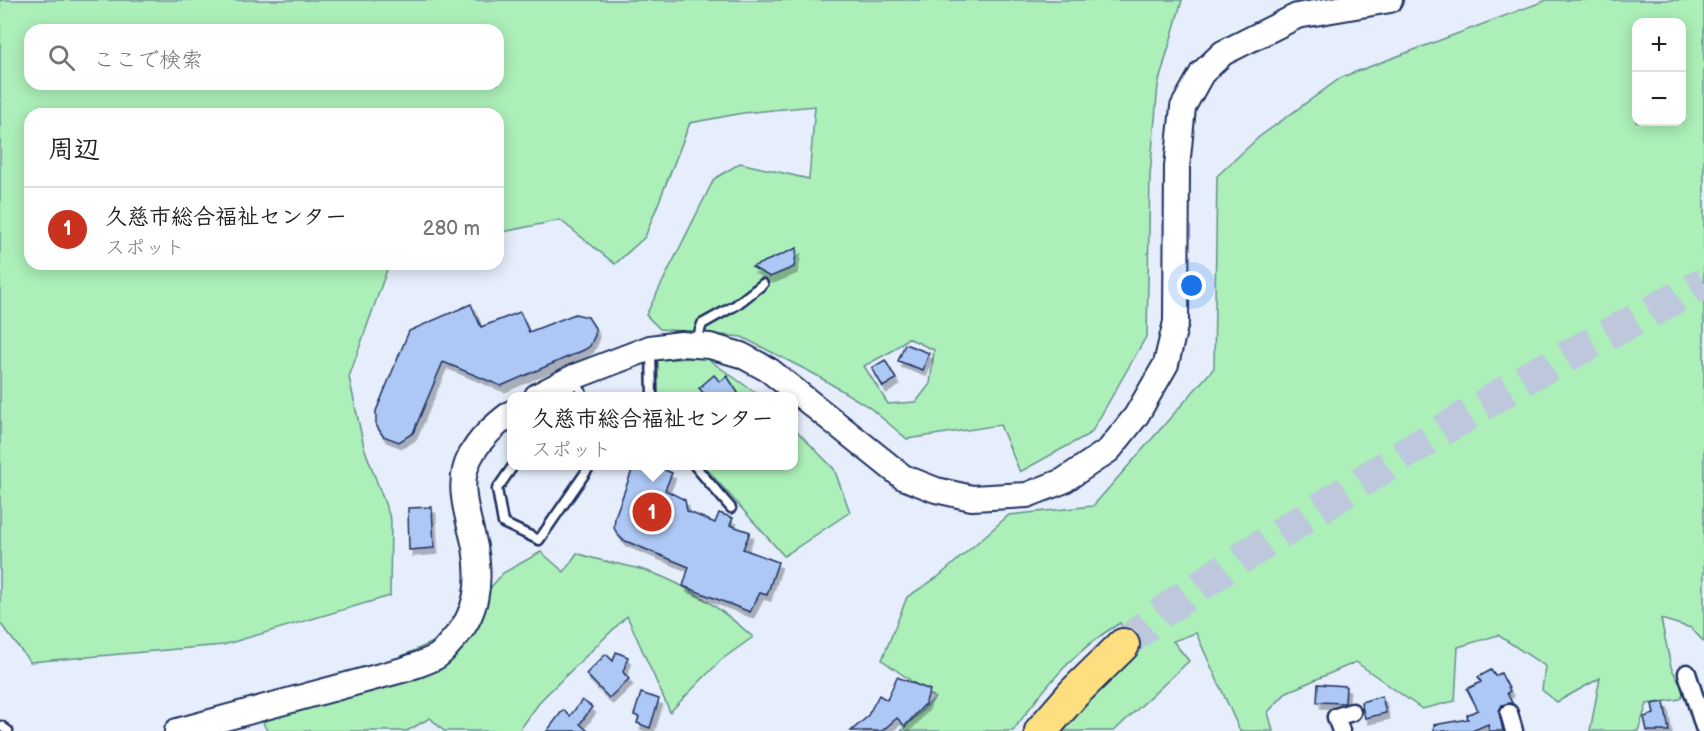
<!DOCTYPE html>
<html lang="ja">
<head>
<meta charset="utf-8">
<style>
	body { margin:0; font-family:"Balsamiq Sans","Klee One",sans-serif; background:#f2f2f2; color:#202124 }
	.controls { position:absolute; right:18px; top:18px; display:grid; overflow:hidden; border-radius:12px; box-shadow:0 3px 15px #0003 }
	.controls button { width:54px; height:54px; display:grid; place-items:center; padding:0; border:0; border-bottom:2px solid #e0e0e0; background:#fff; color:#202124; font:30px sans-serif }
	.you { position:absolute; left:1192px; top:286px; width:21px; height:21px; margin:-15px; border:4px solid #fff; border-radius:50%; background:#1a73e8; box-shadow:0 0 0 9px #1a73e833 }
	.badge { display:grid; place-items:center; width:39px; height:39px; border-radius:50%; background:#c8321e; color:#fff; font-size:20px; font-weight:700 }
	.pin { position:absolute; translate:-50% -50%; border:3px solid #fff; box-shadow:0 2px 6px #0006 }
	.popup { position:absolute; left:507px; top:392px; width:291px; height:78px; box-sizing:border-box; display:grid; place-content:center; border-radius:12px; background:#fff; filter:drop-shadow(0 2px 4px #0005); font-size:20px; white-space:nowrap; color:#757577 }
	.popup b { font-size:22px; color:#202124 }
	.popup::after { content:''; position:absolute; left:50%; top:100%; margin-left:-12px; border:12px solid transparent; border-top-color:#fff }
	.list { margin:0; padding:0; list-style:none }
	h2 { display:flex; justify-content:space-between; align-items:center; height:78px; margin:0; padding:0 24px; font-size:26px }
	h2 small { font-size:20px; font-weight:400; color:#757577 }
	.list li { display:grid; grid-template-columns:39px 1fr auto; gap:18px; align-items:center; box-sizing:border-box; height:84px; padding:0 24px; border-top:2px solid #e0e0e0 }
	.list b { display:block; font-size:22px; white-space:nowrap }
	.list p { margin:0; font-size:20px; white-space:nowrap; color:#757577 }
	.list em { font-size:20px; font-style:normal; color:#757577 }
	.icon { flex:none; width:33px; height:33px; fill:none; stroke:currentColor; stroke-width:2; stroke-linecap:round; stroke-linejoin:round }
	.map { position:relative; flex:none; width:1704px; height:731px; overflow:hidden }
	.search { position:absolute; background:#fff; box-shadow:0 3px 15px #0003; left:24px; top:24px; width:480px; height:66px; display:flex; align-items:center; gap:15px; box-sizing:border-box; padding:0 21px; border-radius:18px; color:#757577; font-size:22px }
	.panel { position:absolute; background:#fff; box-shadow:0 3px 15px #0003; left:24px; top:108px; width:480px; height:162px; border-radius:18px }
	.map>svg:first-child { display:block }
	.green { fill:#acefb9; stroke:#648f8c; stroke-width:1.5; fill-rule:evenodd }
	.building { fill:#adc8f5; stroke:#1b2f5e; stroke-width:1.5; filter:url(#shadow) }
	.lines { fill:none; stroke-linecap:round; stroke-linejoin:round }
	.highway-tunnel { stroke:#bdc8dc; stroke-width:32; stroke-dasharray:32 16; stroke-linecap:butt }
	.lane-casing { stroke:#1b2f5e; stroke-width:13 }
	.street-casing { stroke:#1b2f5e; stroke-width:21 }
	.secondary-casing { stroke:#1b2f5e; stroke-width:28 }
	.highway-casing { stroke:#1b2f5e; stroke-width:36 }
	.lane { stroke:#fff; stroke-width:8 }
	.street { stroke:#fff; stroke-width:16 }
	.secondary { stroke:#fff; stroke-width:24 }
	.highway { stroke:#fedf80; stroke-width:32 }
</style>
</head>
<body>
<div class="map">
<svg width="1704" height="731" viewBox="0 0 1704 731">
	<defs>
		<filter id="shadow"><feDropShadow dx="3.5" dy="6" stdDeviation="0" flood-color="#0004"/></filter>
	</defs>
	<rect width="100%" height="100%" fill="#e6eefc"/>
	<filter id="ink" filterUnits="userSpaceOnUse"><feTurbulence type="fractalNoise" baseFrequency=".0167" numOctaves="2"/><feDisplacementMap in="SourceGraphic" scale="12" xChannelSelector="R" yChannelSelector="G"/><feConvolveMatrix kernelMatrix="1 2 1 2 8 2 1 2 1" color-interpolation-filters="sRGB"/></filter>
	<g filter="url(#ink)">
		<g class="green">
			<path d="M0,0H1182L1158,85L1150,175L1147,335L1091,433L1020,472L1000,425L907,439L869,407L816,375L742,337L660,329L646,315L714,179L740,163L809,179L815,106L743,113L690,123L645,237L615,264L560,220L498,233V114H30V264H389L349,377L364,447L391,520L390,596L223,645L30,662L0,623ZM30,30H498V84H30ZM908,338L934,350L930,384L916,402L888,404L864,366L892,351Z"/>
			<path d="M1547,0H1704V642L1691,628L1661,619L1671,667L1684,692L1680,699L1647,704L1638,731H1590L1600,678L1557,702L1542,690L1545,666L1498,635L1458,647L1455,701L1422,709L1356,662L1287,692L1268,712L1273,731H1240L1196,633L1173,641L1189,661L1114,731H1057L1126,660L1136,653L1120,623C1075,649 1043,689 1013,731H901L935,698L882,660L907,597L938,577L1009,515L1093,506L1214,368L1217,176L1259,137L1342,77ZM1636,22H1682V122H1636Z"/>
			<polygon points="705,357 760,396 658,396 658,360"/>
			<polygon points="793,427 834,469 850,512 784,556 704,466 793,466"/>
			<path d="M541,552L564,572L577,553C602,563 628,564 653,573C691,587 724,611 753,637L721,660L670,712L627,616L542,699L519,731H444L430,718L407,731H267L252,699L382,665L451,634L503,573Z"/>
		</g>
		<g class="building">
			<polygon points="797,248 794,267 770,277 752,267"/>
			<polygon points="471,304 481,327 520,312 529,332 575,314 588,317 595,328 595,335 590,346 584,350 501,386 443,362 413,433 399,442 383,436 376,425 376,411 409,331"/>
			<polygon points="905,344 929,353 923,370 898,361"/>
			<polygon points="885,360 896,379 883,387 872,368"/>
			<polygon points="714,375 720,382 727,376 740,396 706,396 699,388"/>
			<polygon points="634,465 653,465 672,473 665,490 685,500 687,511 715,523 719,513 733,518 730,525 750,532 743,549 778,562 767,595 760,593 750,612 683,586 689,567 623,540 618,535 614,528 615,517"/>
			<polygon points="432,507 434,548 409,550 408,508"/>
			<polygon points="616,652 628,657 623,672 629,679 609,698 586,674 606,654 613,661"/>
			<polygon points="1491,670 1495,676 1501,673 1510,691 1507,693 1512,703 1502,705 1499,711 1503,731 1489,731 1488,724 1472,731 1434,731 1434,725 1468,719 1467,715 1478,710 1467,689 1481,682 1478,677"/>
			<polygon points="897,677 930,690 925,704 905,726 897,718 882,731 851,731 867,717 879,695 887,700"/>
			<polygon points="1318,684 1346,686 1345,703 1317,702"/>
			<polygon points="641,693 659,699 650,728 637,723 639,717 634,715"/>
			<polygon points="1382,696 1386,713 1365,718 1361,702"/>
			<polygon points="582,700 592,707 580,724 588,731 547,731 563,710 570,716"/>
			<polygon points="1664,702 1669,731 1647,731 1644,717 1654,714 1652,704"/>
		</g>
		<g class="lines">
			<polyline class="highway-tunnel" points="1123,645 1164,611 1226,568 1408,452 1530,376 1704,283"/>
			<g class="lane-casing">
				<g id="lane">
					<polyline points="696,342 702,324 736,305 763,284"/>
					<polyline points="651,352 652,396"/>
					<polyline points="576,380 583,396"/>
					<polyline points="513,466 497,489 503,523 539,540 590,466"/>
					<polyline points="695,466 731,508"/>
					<polyline points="1,726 8,731"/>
				</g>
			</g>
			<g class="street-casing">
				<g id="street">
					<polyline points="1687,673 1704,727"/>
					<polyline points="1509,713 1514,731"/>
					<polyline points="1341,731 1336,717 1352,712"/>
				</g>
			</g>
			<g class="secondary-casing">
				<g id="secondary">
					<polyline points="537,396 574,377 650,348 681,344 710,346 741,355 769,370 903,477 936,490 972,498 1027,495 1063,481 1109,450 1136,416 1166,364 1176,322 1177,167 1183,107 1202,73 1223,53 1297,16 1390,0"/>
					<path d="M177,731L406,669C416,665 427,662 436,657C442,654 447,646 452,641C478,614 481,583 475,547C469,518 455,485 470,457C480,438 495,425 511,413"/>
				</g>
			</g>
			<g class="highway-casing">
				<polyline id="highway" points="1041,731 1074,693 1123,645"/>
			</g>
			<use href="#lane" class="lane"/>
			<use href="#street" class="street"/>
			<use href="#secondary" class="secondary"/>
			<use href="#highway" class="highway"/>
		</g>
	</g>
</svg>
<div class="controls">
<button>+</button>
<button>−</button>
</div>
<div class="you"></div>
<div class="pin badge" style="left:652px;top:512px">1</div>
<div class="popup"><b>久慈市総合福祉センター</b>スポット</div>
<div class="search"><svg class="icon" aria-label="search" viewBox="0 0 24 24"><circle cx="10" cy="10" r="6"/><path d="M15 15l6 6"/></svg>ここで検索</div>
<section class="panel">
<h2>周辺<small></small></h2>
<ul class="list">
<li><span class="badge">1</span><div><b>久慈市総合福祉センター</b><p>スポット</p></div><em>280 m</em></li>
</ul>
</section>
</div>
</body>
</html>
